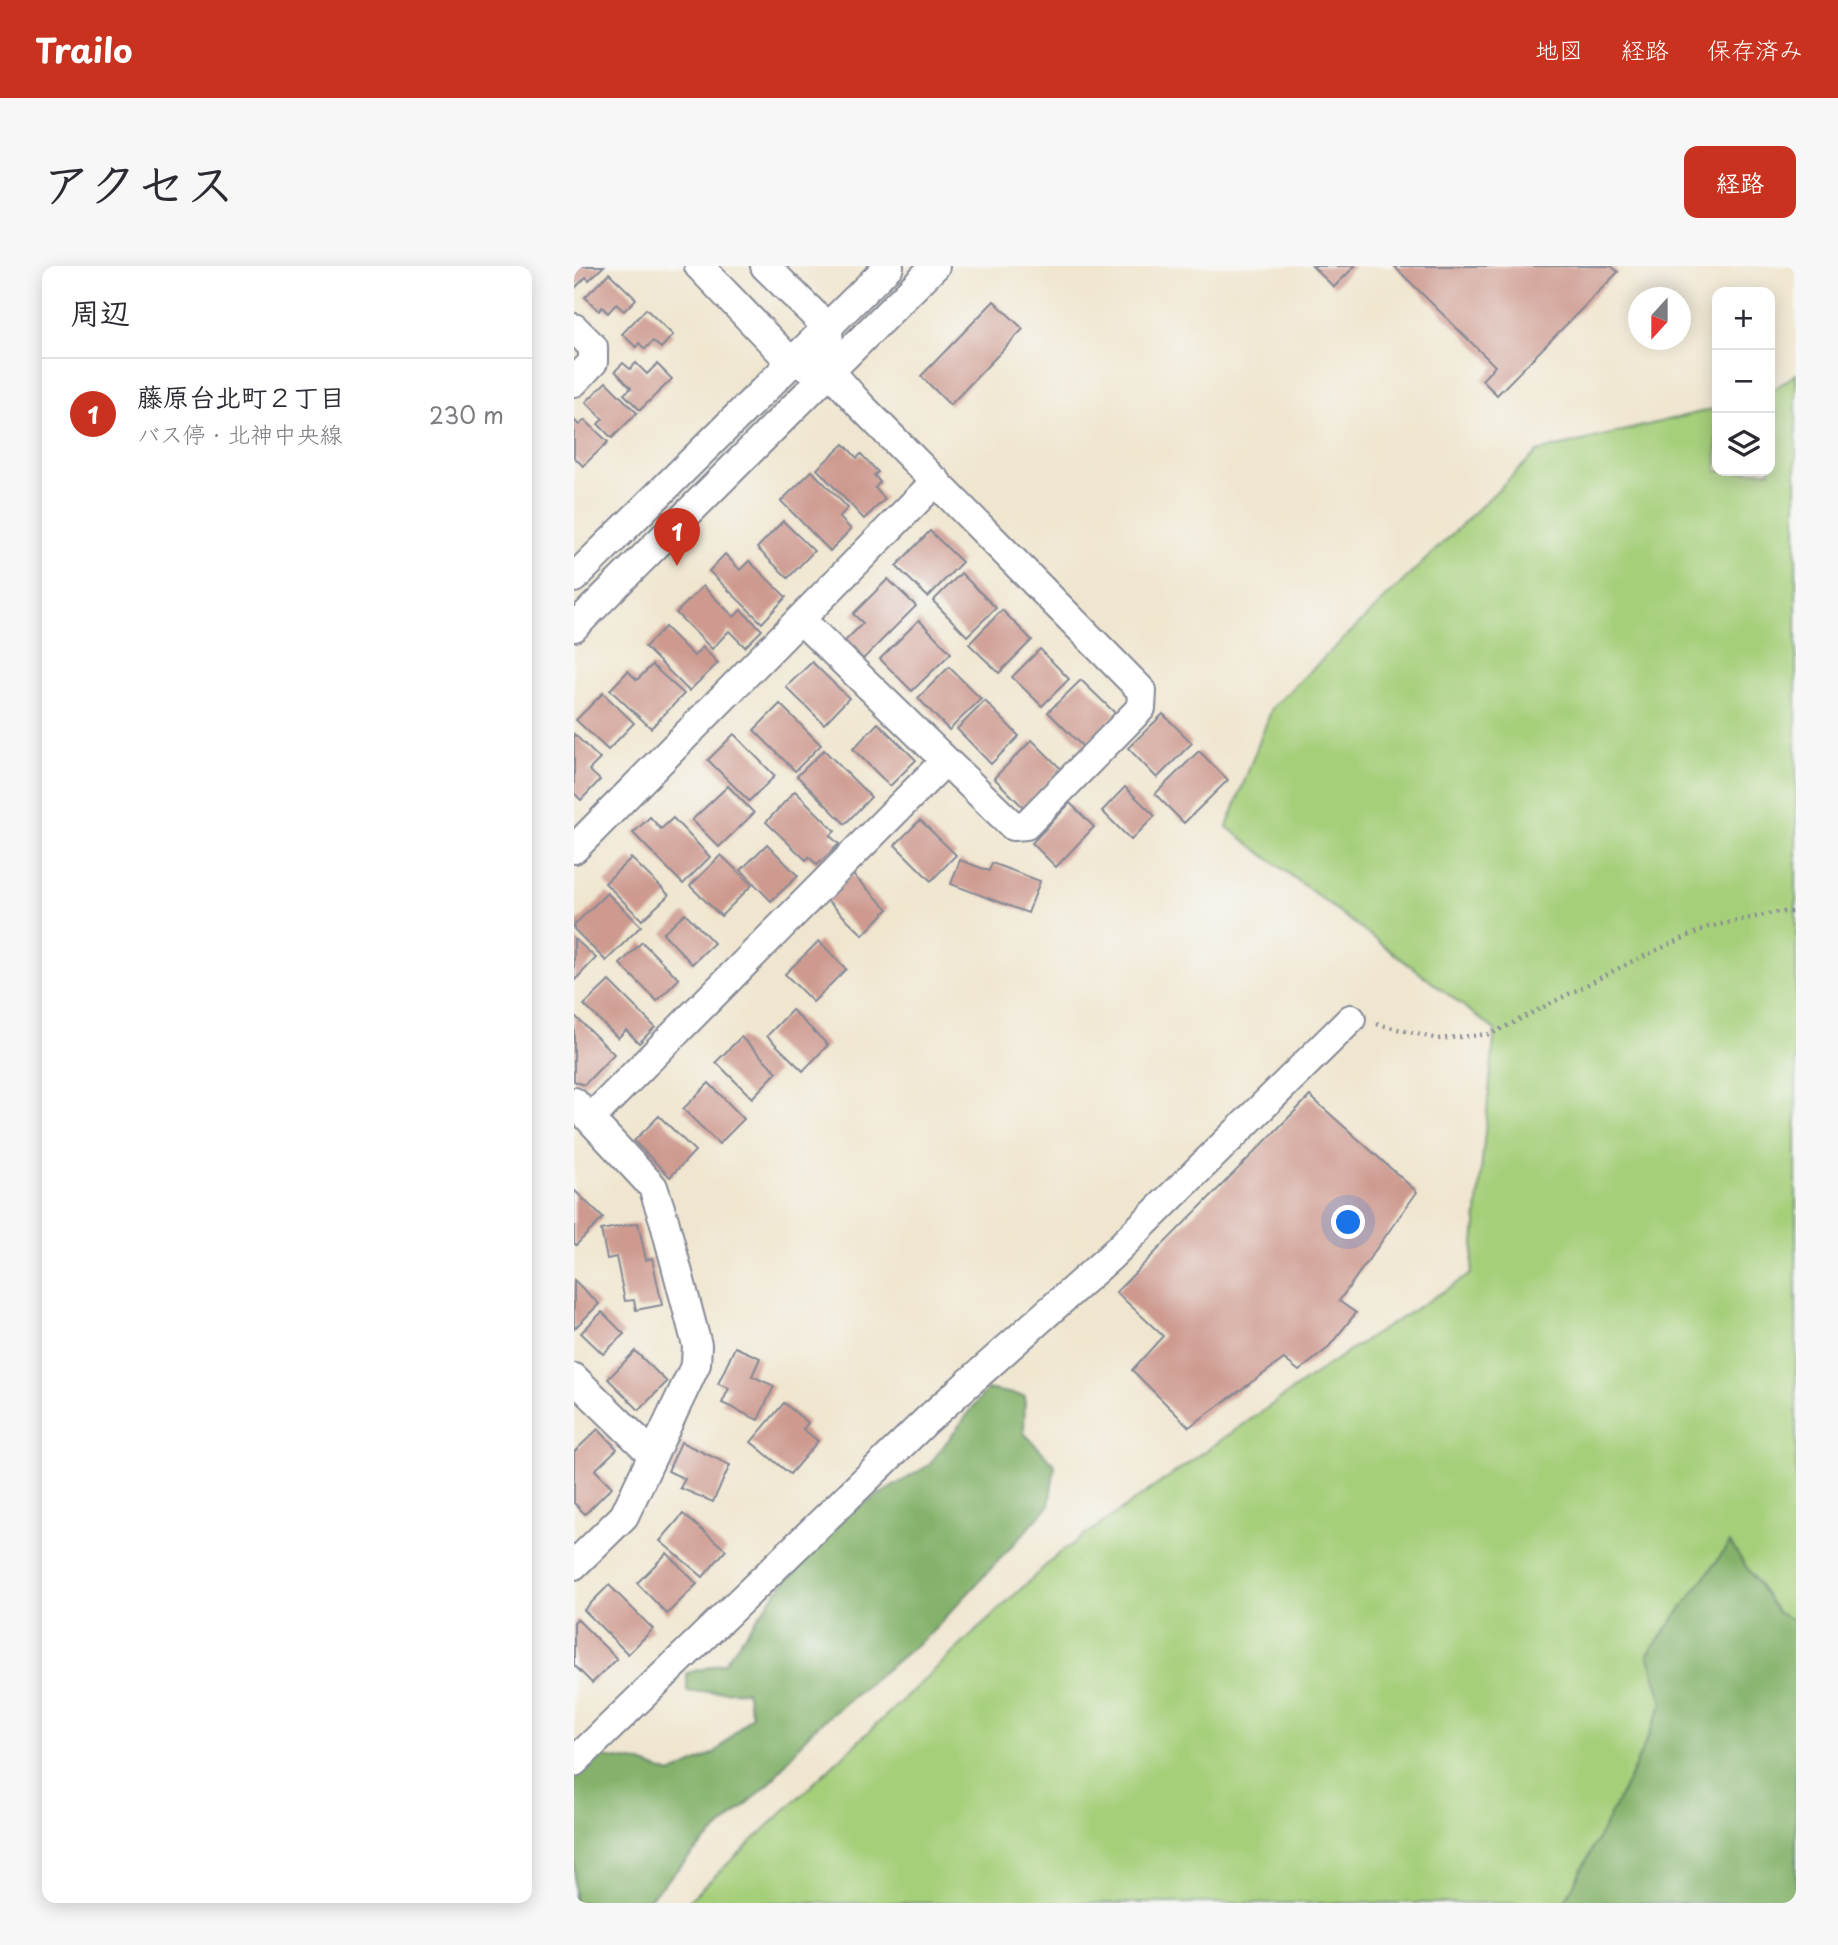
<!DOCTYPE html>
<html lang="ja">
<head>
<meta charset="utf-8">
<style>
	body { margin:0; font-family:"Playpen Sans","Klee One",sans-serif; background:#f7f7f7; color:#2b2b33 }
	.controls { position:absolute; right:21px; top:21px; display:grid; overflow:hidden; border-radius:14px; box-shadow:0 4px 18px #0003 }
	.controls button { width:63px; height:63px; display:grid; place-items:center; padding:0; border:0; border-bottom:2px solid #e1e1e2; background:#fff; color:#2b2b33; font:35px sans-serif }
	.compass { position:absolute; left:1054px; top:21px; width:63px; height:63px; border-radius:50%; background:#fff; box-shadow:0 4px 18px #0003; rotate:201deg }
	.you { position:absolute; left:775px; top:957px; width:24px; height:24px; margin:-18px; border:5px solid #fff; border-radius:50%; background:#1a73e8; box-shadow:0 0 0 10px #1a73e833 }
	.badge { display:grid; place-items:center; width:46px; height:46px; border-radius:50%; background:#c8321e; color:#fff; font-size:23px; font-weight:700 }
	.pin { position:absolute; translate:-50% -58px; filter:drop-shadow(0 2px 4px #0008) }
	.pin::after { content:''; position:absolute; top:37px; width:24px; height:21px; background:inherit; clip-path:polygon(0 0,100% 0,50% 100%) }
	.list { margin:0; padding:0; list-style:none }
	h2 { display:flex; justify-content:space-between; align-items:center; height:91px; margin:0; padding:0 28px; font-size:30px }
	h2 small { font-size:23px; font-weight:400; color:#7c7c81 }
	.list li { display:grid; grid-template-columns:46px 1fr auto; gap:21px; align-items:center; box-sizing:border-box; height:112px; padding:0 28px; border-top:2px solid #e1e1e2 }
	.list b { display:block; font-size:26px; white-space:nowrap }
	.list p { margin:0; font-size:23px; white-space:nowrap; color:#7c7c81 }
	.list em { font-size:23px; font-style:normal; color:#7c7c81 }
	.icon { flex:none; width:38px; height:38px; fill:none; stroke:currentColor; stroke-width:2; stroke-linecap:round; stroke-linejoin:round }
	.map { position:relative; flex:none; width:1222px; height:1637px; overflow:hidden; border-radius:14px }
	header { display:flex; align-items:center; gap:42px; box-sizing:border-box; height:98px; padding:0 35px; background:#c8321e; color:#fff }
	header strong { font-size:33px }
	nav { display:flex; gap:38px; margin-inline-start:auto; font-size:24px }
	.intro { display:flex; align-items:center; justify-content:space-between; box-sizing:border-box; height:168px; padding:0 42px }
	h1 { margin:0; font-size:49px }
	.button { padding:18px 32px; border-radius:14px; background:#c8321e; color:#fff; font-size:24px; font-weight:700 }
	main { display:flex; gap:42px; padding:0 42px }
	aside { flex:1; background:#fff; border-radius:14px; box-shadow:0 4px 18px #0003 }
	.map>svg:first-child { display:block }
	.green { fill:#a6cf7a; stroke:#607f6c; stroke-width:2 }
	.forest { fill:#84b26a; stroke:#507064; stroke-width:2 }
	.building { fill:#ce9a8f }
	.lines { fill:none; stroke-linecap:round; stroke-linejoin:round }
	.minor-casing { stroke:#868a96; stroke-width:32 }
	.path { stroke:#868a96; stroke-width:4.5; stroke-dasharray:2 5; stroke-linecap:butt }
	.minor { stroke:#fff; stroke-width:28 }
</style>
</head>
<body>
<header>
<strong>Trailo</strong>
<nav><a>地図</a><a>経路</a><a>保存済み</a></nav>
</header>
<div class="intro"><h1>アクセス</h1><a class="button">経路</a></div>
<main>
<aside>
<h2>周辺<small></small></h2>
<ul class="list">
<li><span class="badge">1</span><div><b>藤原台北町２丁目</b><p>バス停 · 北神中央線</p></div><em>230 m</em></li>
</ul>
</aside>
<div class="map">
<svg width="1222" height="1637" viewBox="0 0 1222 1637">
	<rect width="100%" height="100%" fill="#f6f6f2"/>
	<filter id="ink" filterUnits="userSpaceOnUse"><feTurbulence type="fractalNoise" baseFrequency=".0143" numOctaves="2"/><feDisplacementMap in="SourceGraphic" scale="14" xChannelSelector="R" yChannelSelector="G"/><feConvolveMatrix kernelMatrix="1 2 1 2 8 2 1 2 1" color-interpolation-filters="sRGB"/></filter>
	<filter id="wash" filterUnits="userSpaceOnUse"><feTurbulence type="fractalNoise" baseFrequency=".00686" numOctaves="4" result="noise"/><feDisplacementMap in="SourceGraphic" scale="28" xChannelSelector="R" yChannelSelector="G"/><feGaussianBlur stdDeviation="1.57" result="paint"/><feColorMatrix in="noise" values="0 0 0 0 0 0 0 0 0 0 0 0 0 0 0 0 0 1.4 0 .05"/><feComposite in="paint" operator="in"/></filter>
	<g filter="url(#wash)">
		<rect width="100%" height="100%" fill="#f0e6cf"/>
		<polygon class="green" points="1222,108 1222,1637 112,1637 483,1289 776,1084 897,1008 921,764 653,561 698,442 963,186 1143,142 1143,205 1196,205 1196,126"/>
		<g class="forest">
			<polygon points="413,1123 451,1130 450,1167 481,1199 475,1240 358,1366 237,1465 196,1517 121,1585 71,1637 0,1637 0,1514 23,1490 64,1496 97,1508 141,1487 178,1449 172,1425 113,1426 113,1407 150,1397 203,1325 274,1247 355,1199"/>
			<polygon points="1156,1277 1204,1347 1222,1355 1222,1637 990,1637 1057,1509 1089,1437 1074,1388"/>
		</g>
		<g id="blocks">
			<g class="building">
				<polygon points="0,0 30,0 15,14 12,11 0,23"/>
				<polygon points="738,0 781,0 760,21"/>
				<polygon points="820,0 1037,0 1044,6 923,129 908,114 921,100"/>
				<polygon points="35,7 62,33 50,45 42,38 34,47 28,41 25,45 11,31"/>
				<polygon points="420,35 449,63 376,139 347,110"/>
				<polygon points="72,43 99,69 87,82 79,75 71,83 65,77 62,81 48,68"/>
				<polygon points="49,97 56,103 62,97 73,108 83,98 98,113 66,144 50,128 57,122 41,105"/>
				<polygon points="32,116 63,147 38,172 24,158 29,153 12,136"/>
				<polygon points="0,154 5,159 11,154 34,176 9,200 0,191"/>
				<polygon points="270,178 283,192 287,188 304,206 300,209 306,216 301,222 311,233 290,253 243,203"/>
				<polygon points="238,205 274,242 265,251 277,263 256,285 207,235"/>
				<polygon points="209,255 240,285 214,312 183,282"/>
				<polygon points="356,265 388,296 354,331 322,300"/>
				<polygon points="151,288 166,304 175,295 212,331 188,357 135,305"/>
				<polygon points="387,307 422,342 393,370 359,335"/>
				<polygon points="314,313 342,340 289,393 271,375 289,357 279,348"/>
				<polygon points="129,320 160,351 167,344 188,364 171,381 155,365 138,383 102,347"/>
				<polygon points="428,344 458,374 425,407 395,378"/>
				<polygon points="345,354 377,387 338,425 306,393"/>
				<polygon points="91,361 120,390 128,381 144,397 115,425 71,381"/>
				<polygon points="466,383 495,413 468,440 438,411"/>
				<polygon points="238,396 275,432 250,458 212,421"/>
				<polygon points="78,399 110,428 77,462 36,424 54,405 63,414"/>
				<polygon points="375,401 407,433 375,464 344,432"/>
				<polygon points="507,414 542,448 509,481 474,446"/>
				<polygon points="29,427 60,457 34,484 2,454"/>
				<polygon points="411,435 445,470 417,498 383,463"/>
				<polygon points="206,438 247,479 221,505 180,464"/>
				<polygon points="589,448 618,477 583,512 554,482"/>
				<polygon points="304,457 342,494 316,520 279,483"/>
				<polygon points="0,468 26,493 15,504 26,514 7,534 0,527"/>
				<polygon points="160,468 201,510 175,535 134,494"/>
				<polygon points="458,474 487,503 449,541 420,512"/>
				<polygon points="250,484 297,531 271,558 223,510"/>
				<polygon points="625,485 654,514 610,557 581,528"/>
				<polygon points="154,520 180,547 145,581 118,554"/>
				<polygon points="551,521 581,550 557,574 528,545"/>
				<polygon points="221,525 261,565 256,570 265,578 243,599 235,591 232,594 192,556"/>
				<polygon points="496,537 520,561 482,601 458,577"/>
				<polygon points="76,551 87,563 99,552 136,591 109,618 59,567"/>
				<polygon points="346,554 382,589 357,615 321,579"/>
				<polygon points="193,578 224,610 197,635 167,604"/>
				<polygon points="147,589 178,619 147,650 116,620"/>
				<polygon points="57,592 95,629 68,654 31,617"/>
				<polygon points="386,594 415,605 418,597 466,615 454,647 377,618"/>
				<polygon points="278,608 314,643 289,669 253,634"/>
				<polygon points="33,627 67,660 32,695 0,663 0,659"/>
				<polygon points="111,647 140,677 118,698 89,667"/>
				<polygon points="0,672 22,692 0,715"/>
				<polygon points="245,675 272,703 239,736 211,708"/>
				<polygon points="68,676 105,713 83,735 46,698"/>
				<polygon points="35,715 81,761 65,777 52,764 44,772 10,739"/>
				<polygon points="218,744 254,779 229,805 193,770"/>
				<polygon points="0,749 40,788 10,819 0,815"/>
				<polygon points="167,771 203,806 178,832 142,796"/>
				<polygon points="135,817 170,853 145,878 109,843"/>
				<polygon points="736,830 843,926 765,1035 782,1047 753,1083 725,1105 710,1093 615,1161 558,1104 589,1070 542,1026"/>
				<polygon points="85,850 121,885 96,911 60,875"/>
				<polygon points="0,924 29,952 2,979 0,977"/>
				<polygon points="64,957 72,994 78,992 88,1039 62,1044 60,1034 51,1035 42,991 33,993 27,964"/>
				<polygon points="0,1014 25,1038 0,1063"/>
				<polygon points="28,1046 50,1068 29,1088 7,1067"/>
				<polygon points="161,1081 186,1092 178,1110 200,1120 184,1154 148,1137 155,1122 144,1118"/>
				<polygon points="61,1085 93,1116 65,1144 34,1113"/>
				<polygon points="210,1137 234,1157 229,1163 244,1175 216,1208 177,1176"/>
				<polygon points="24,1163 43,1183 21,1204 38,1221 11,1248 0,1237 0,1186"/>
				<polygon points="107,1176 156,1199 139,1236 106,1222 111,1213 94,1205"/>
				<polygon points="109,1248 152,1284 129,1311 86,1275"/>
				<polygon points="93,1287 123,1318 93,1348 63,1317"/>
				<polygon points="35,1319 79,1363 54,1388 10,1344"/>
				<polygon points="3,1353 43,1393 18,1417 0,1399 0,1356"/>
			</g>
		</g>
	</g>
	<g filter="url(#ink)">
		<use href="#blocks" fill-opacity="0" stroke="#868a96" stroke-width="2"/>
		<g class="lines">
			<g class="minor-casing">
				<g id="minor">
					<polyline points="125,0 217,96 257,106 286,139 568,425 567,442 452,559 439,560 227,354"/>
					<polyline points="191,0 254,62 255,82"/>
					<polyline points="0,62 19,81 19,96 0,116"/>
					<polyline points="0,312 315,0"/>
					<polyline points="0,361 361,0"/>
					<polyline points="0,583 362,215"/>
					<polyline points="0,836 79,921 90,954 123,1079 122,1098 50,1250 0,1299"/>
					<polyline points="17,852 371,495"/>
					<polyline points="0,1112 78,1188"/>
					<polyline points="0,1496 353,1154 536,991 777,753"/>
				</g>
			</g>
			<polyline class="path" points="803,758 864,773 917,768 1057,696 1134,661 1204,646 1222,646"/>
			<use href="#minor" class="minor"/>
		</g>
	</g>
</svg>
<div class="controls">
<button>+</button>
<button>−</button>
<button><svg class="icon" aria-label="layers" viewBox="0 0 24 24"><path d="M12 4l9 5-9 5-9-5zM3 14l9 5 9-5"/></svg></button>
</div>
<svg class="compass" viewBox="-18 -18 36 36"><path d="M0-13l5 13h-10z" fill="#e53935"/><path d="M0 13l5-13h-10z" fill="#7c7c81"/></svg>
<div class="you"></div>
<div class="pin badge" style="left:103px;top:300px">1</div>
</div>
</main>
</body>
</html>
